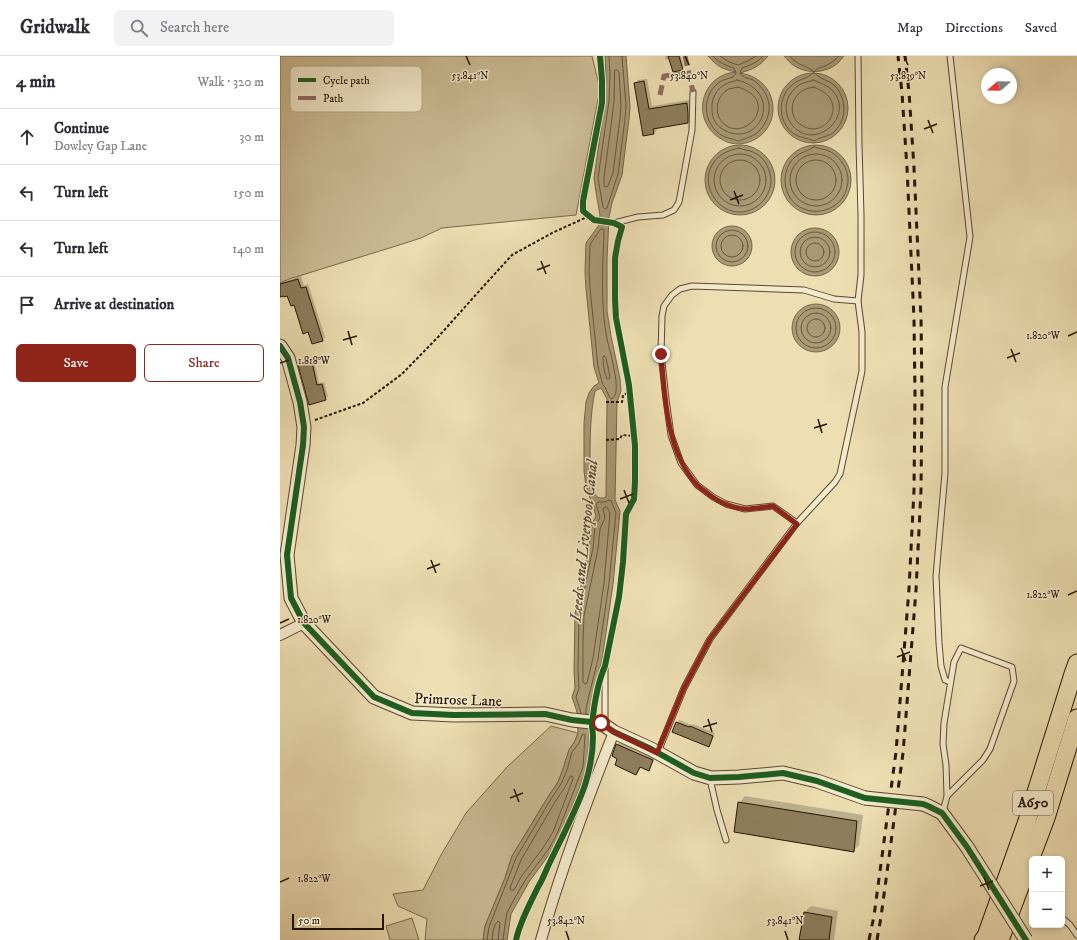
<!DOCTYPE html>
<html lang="en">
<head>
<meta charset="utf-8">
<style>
	body { margin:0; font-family:"IM FELL DW Pica",serif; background:#f2f2f3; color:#2b2b33 }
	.controls { position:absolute; right:12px; bottom:12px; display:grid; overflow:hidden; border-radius:6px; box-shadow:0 2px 6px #0003 }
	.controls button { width:36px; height:36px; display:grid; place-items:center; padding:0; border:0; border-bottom:1px solid #e1e1e2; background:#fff; color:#2b2b33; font:20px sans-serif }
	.compass { position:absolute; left:701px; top:12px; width:36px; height:36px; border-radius:50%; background:#fff; box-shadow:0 2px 6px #0003; rotate:250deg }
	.scale { position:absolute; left:12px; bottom:10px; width:92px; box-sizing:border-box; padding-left:4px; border:2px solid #271400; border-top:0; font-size:11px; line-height:14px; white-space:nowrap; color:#271400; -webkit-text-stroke:3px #f4eace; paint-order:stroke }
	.stop { position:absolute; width:12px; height:12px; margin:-9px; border:3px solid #8f2418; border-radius:50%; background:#fff }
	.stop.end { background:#8f2418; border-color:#fff; box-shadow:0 1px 4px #0008 }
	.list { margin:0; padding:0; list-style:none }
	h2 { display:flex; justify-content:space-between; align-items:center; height:52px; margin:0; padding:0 16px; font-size:17px }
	h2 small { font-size:13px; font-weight:400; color:#7c7c81 }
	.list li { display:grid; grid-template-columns:26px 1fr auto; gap:12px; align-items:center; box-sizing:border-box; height:56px; padding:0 16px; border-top:1px solid #e1e1e2 }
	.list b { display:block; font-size:15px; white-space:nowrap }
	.list p { margin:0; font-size:13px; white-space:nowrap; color:#7c7c81 }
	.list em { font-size:13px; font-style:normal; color:#7c7c81 }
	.actions { display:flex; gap:8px; padding:12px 16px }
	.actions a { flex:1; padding:9px 0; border:1px solid #8f2418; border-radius:6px; text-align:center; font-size:14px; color:#8f2418 }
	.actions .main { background:#8f2418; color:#fff }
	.icon { flex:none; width:22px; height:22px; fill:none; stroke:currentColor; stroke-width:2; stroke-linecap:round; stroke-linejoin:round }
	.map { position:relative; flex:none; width:797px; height:884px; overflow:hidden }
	header { display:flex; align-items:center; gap:24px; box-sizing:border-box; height:56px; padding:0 20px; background:#fff; border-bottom:1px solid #e1e1e2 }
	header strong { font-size:19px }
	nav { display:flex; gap:22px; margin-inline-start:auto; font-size:14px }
	.search { width:280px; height:36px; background:#f2f2f3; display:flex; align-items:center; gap:10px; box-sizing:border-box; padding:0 14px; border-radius:6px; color:#7c7c81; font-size:15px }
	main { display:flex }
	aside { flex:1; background:#fff }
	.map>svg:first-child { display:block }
	.green { fill:#ccbc95; stroke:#7a684a }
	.water { fill:#aa9a76; stroke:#766447; fill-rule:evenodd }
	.shadow { fill:#0003 }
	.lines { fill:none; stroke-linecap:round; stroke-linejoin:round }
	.shore { stroke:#68573b; stroke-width:1 }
	.building { fill:#8e7e5d; stroke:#271400 }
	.service-casing { stroke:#59472d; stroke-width:7 }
	.minor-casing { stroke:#59472d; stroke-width:12 }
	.tertiary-casing { stroke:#59472d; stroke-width:15 }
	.trunk-casing { stroke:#271400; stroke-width:19 }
	.path { stroke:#271400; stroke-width:2; stroke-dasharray:3 2; stroke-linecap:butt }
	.service { stroke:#f4eace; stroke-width:5 }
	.minor { stroke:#f4eace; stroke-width:10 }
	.tertiary { stroke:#f4eace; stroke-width:13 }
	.trunk { stroke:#eedfb3; stroke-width:17 }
	.rail { stroke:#271400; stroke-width:3; stroke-dasharray:7 7; stroke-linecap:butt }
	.tertiary-bridge-casing { stroke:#59472d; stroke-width:15; stroke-linecap:butt }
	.tertiary-bridge { stroke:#f4eace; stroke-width:13 }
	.quiet { stroke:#8d6e63; stroke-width:5; stroke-dasharray:10 5; stroke-linecap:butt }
	.cycleway-casing { stroke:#f4eace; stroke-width:8 }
	.cycleway { stroke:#1b5e20; stroke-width:6 }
	.route { stroke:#8f2418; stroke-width:5 }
	.ticks { fill:none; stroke:#271400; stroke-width:1.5 }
	.labels { text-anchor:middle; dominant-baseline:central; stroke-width:3; stroke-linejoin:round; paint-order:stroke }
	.shield { fill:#f4eace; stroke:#64543e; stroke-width:1 }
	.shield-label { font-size:14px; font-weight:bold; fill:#271400 }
	.street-label { font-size:15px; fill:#271400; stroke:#f4eace }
	.water-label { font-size:16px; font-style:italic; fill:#5b4a2f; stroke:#f4eace }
	.key { fill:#f4eace; stroke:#b6aa90; stroke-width:1 }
	.key-label { font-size:11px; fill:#271400 }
	.ticks-label { font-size:10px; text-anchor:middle; fill:#271400; stroke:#f4eace; stroke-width:3; stroke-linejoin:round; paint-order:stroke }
</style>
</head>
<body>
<header>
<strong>Gridwalk</strong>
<div class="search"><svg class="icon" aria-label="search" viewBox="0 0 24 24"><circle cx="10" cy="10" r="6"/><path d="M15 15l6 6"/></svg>Search here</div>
<nav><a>Map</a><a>Directions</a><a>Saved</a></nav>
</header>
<main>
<aside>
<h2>4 min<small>Walk · 320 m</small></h2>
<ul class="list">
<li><svg class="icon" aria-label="ahead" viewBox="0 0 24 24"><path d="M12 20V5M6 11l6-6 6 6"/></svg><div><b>Continue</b><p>Dowley Gap Lane</p></div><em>30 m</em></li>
<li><svg class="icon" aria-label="left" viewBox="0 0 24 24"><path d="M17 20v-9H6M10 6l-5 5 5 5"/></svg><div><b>Turn left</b></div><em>150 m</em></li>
<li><svg class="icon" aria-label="left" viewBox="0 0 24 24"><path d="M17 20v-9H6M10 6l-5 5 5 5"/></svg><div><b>Turn left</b></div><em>140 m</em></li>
<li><svg class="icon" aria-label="arrive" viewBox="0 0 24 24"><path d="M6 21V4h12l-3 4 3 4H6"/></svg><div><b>Arrive at destination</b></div></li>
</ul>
<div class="actions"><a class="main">Save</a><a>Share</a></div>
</aside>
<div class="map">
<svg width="797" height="884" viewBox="0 0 797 884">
	<rect width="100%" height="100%" fill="#eedfb3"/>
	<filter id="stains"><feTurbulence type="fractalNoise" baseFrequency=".005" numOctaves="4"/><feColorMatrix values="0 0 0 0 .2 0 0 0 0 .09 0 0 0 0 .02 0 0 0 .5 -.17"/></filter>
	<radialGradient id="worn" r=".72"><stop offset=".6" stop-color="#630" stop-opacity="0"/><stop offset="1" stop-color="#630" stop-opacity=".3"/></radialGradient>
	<g class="green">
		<polygon points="0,0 312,0 320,33 296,159 162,172 141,182 116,190 9,223 0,227"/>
		<polygon points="271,670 298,677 295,685 289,694 283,713 278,726 268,741 232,800 225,822 205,870 203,884 145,884 147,863 118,850 113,838 143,834 161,799 186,757 227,711"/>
		<polygon points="132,862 139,884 110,884 106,870"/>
	</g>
	<g class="water">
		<path d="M325,0H346L350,51L349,63L342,119L332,147L329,161L327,203V255L331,280L340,323L341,335L337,346L335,444L340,455L333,528L322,604L310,653L309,680L307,712L281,780L271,796L249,826L231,858L227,884H203L205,870L225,822L232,800L268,741L278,726L283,713L289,694L295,685L298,677L297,656L292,641L295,632L294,615L295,558L309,492L311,470L316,460L306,430L304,415V367L306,346L309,337L314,330L319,327L314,311L306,233L305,216L306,187L319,169L320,159L316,136L314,122L325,45L326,18ZM321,332L327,343L326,441C320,444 315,441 313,434C310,426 310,417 310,409C310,386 310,358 315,335Z"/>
		<path d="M428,0H488C479,11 473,13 460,17C505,24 503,83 460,88C454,88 448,87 443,84C410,67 419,19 456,16C442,13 438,11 428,0Z"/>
		<path d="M504,0H564C562,2 560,5 558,7C545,18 526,18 513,9C510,7 507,3 504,0Z"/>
		<circle cx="533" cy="52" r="35"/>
		<circle cx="536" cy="124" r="35"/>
		<circle cx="460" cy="124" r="35"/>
		<circle cx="452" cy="190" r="20"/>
		<circle cx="535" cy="196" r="24"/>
		<circle cx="536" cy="272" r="24"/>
	</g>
	<g class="shadow">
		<polygon points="385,0 401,0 404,10 402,13 390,3 386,4"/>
		<polygon points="367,23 372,50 409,44 411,54 411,63 408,66 376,71 377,74 374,77 355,28 358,24"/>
		<polygon points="21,220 24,230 28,228 45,281 43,284 8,239 0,239 0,227"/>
		<polygon points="34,304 39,327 44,326 48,340 45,343 19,309 22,306"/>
		<polygon points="399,664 412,669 413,668 435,677 431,688 428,690 397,667"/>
		<polygon points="340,686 375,701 371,711 369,713 361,710 359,715 356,717 339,702 333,699 337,688"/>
		<polygon points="465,740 583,759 579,789 573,795 459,747"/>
		<polygon points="531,850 558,855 554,884 520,884 525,856"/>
	</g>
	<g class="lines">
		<g class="shore">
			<polyline points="329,0 330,18 329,45 318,122 323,151 325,153 327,152 338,118 345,63 346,50 342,0"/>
			<path d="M433,0C439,7 445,9 454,12L456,17L453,21C447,23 441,24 437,28C417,46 427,79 452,83C454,83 456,85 458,85C460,85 462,83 464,83C470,81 476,79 480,74C486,67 490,58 489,49C488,39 481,29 473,24C468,22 463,22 460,17L462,12C470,9 477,7 483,0"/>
			<polyline points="440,0 449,6 458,9 468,5 476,0"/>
			<path d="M510,0C511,2 513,4 515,5C521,10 528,10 534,16C538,11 540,12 545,10C550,8 555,4 559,0"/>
			<polygon points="335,14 337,14 339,16 341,50 340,62 333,117 328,130 326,131 324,130 324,122 334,46"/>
			<path d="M533,17H535C539,23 549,24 555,30C567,43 567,64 554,76C548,81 540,81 534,85C528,82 520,82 514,78C498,67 497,41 512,29C518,23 528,23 533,17Z"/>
			<path d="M457,24C506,36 479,94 444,74C436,70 432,62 432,54C431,43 436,33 446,28C449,26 453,26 457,24Z"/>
			<path d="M533,24C540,27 547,29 552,34C576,59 536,96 513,70C508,65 506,57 506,50C507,41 513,32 521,28C525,26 529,26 533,24Z"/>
			<path d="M458,31C505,46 459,93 440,63C434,53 438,38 449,33C452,32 455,32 458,31Z"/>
			<path d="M533,31C570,42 549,82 525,71C521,69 517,67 515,63C509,53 513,39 524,34C527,32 530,32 533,31Z"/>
			<path d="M534,91C539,93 546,93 551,96C561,102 568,113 568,124C566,165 507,166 505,125C505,116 508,107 515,101C521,96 528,95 534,91Z"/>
			<path d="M459,92C463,94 469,94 473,96C485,101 491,114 491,126C490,136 485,145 476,151C443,172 410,123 440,100C446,95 452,94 459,92Z"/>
			<circle cx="536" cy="124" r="26"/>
			<circle cx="460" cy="124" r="26"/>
			<circle cx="536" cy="124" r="20"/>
			<circle cx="460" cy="124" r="20"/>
			<path d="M321,173H323L324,174C323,210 320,247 327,283C330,295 338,324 336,335C336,338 334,341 332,343L330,342L325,331L323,329L318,311L310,232L309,216L310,189Z"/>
			<circle cx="452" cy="190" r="16"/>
			<circle cx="535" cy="196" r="20"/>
			<circle cx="452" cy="190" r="11"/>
			<circle cx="535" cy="196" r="15"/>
			<circle cx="535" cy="196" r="9"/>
			<circle cx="536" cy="272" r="20"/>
			<circle cx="536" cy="272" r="15"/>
			<circle cx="536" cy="272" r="9"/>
			<path d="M324,300L326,302L330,321L329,323H327C324,316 323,309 323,302Z"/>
			<polygon points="327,451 330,457 324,527 313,602 307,627 305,628 303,626 303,586 304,560 318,493 320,473 325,462 323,453"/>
			<polyline points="301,657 296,641 299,632 298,614 299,559 313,492 315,471 320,461 316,448 318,446 324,446 330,444 331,445 336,457 329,527 318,603 306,652 306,658"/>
			<polygon points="291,720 293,721 293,723 273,776 263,792 241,821 234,834 231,834 230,832 241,804 275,746 285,731 290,721"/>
			<polyline points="207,884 209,871 228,823 236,802 271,743 281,728 287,714 292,696 299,687 302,679 304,678 305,680 303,711 277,778 268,794 246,823 233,845 227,857 225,869 223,884"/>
			<path d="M212,884C213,877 213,869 218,865L220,867L218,884"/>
		</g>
	</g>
	<g class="building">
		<polygon points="388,0 399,0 403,14 393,16"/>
		<polygon points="364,25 369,53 407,47 408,58 408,67 373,73 374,78 363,80 354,27"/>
		<polygon points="18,223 21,232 26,231 43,285 32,288 28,276 23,278 14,249 11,250 7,240 4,241 4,240 0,241 0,228"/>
		<polygon points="32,306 37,329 42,328 46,344 29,349 18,309"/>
		<polygon points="396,666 409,671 410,670 433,680 429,691 392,676"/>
		<polygon points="336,688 373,704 369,715 360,711 356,719 335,709 337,703 332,700"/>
		<polygon points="458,746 577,765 574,796 454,776"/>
		<polygon points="524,856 552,861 549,884 519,884"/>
	</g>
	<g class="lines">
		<g class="service-casing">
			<g id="service">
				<polyline points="670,0 690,181 665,331 665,417 656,520 659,587 661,610 665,624 670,626"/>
				<polyline points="334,167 358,161 383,159 394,154 399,146 412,74 413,36"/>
				<polyline points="517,467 493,450 465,453 446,448 433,441 417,429 401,407 391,379 386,343 381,298 382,260 384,250 392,239 400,233 412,230 524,234 554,243 578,245"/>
				<polyline points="325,669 325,610"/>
				<polyline points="378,696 404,632 430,583 517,467 555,426 560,418 582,315 582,276 578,245 581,219 581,159 579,88 578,0"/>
				<polyline points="430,723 437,754 446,784"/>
				<polyline points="663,756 667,740 666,709 663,688 664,667 674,606 681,592 732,611 734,625 710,693 703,704 667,740"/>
				<polyline points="782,862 790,869 797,879"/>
			</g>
		</g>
		<g class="minor-casing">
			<g id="minor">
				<polyline points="0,579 24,567"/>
				<path d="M261,884C281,813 307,744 334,676"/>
			</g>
		</g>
		<g class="tertiary-casing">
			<g id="tertiary">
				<polyline points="0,290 8,302 20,346 24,371 23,389 7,499 11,542 24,567 94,641 132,657 174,659 265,658 292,664 321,667 334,676 371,693 414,717 431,722 459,721 503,717 537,725 585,742"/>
				<polyline points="643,748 648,750 662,757 687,791"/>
			</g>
		</g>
		<g class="trunk-casing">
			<g id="trunk">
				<polyline points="703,884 706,880 747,765 793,618 797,607"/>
				<polyline points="720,884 766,762 797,662"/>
			</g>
		</g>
		<g class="path">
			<polyline points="326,346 342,346 343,339 350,336"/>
			<polyline points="35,364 83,347 122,318 159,280 201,233 232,199 274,176 305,162 314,164"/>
			<polyline points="326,384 340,383 342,379 354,380"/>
		</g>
		<use href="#service" class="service"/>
		<use href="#minor" class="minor"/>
		<use href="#tertiary" class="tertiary"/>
		<use href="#trunk" class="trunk"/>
		<g class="rail">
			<polyline points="589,884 594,860 616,696 629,533 634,434 635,339 634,263 627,112 622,37 618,0"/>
			<polyline points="597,884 601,861 623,697 636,534 641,434 642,339 641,262 634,112 629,36 625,0"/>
		</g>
		<g class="tertiary-bridge-casing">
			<g id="tertiary-bridge">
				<polyline points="585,742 643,748"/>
				<polyline points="687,791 746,884"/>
			</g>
		</g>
		<use href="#tertiary-bridge" class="tertiary-bridge"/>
		<g class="quiet">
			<polyline points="405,0 413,36"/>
			<polyline points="380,39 384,20 401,18 410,22"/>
		</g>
		<g class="cycleway-casing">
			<g id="cycleway">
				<polyline points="0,290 8,302 20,346 24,371 23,389 7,499 11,542 24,567 94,641 132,657 174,659 265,658 292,664 321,667 334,676 371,693 414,717 430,722 459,721 503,717 537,725 585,742 643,748 648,750 662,757 687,791 746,884"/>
				<path d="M236,884C240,865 250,848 258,831C263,823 266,814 270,806C282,781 296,755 305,729C310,713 313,697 313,681C313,677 312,673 312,669C314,649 317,628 325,610L339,541L343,506L346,458L354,443L355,426V390L349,329L336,262L335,243V202L338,185L342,171L334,167L314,164L303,155V145L322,47V24L320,0"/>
			</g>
		</g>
		<use href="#cycleway" class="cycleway"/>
	</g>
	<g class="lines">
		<path class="route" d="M321,667L334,676L377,697L404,632L430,583L517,468L493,450C484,451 474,453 465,453C452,452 436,445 426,436C423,434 419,431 417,429C386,395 385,341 381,298"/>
	</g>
	<path class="ticks" d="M186,0L190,9M405,0L409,9M624,0L628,9M648,64L653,77M644,73L657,68M454,135L459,148M450,144L463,139M261,205L266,218M257,214L270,209M68,275L72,289M788,280L797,276M63,284L77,280M731,293L736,306M727,302L740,297M0,307L9,304M538,363L542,377M534,372L547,368M344,434L349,447M340,443L353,438M151,504L156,517M147,513L160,508M788,539L797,535M0,567L9,563M621,592L626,605M617,601L630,596M428,663L432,676M423,671L437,667M234,733L239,746M230,742L243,737M704,821L709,834M0,826L9,822M700,830L713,825M286,875L289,884M505,875L508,884"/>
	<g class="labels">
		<rect class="shield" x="733" y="735" width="40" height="24" rx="3"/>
		<g class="shield-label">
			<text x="753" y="747">A650</text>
		</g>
		<g class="street-label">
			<text transform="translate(178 644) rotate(2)">Primrose Lane</text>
		</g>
		<g class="water-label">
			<text transform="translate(304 485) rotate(-84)">Leeds and Liverpool Canal</text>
		</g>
	</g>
	<rect x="10" y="10" width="132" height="46" rx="6" class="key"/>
	<rect x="18" y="22" width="18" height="4" fill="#1b5e20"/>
	<rect x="18" y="40" width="18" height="4" fill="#8d6e63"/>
	<g class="key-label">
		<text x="43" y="28">Cycle path</text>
		<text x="43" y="46">Path</text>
	</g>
	<g class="ticks-label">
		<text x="190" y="23">53.841°N</text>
		<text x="409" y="23">53.840°N</text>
		<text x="628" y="23">53.839°N</text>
		<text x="763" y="283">1.820°W</text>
		<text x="34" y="308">1.818°W</text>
		<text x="763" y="542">1.822°W</text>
		<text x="34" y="567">1.820°W</text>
		<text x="34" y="826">1.822°W</text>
		<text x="286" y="868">53.842°N</text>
		<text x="505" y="868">53.841°N</text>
	</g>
	<rect width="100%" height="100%" filter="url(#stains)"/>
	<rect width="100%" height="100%" fill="url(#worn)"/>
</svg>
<div class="controls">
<button>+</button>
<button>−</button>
</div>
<svg class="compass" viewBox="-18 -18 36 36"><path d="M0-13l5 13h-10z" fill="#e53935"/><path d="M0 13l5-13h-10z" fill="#7c7c81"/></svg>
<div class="scale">50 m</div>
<div class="stop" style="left:321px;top:667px"></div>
<div class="stop end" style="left:381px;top:298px"></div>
</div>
</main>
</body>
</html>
